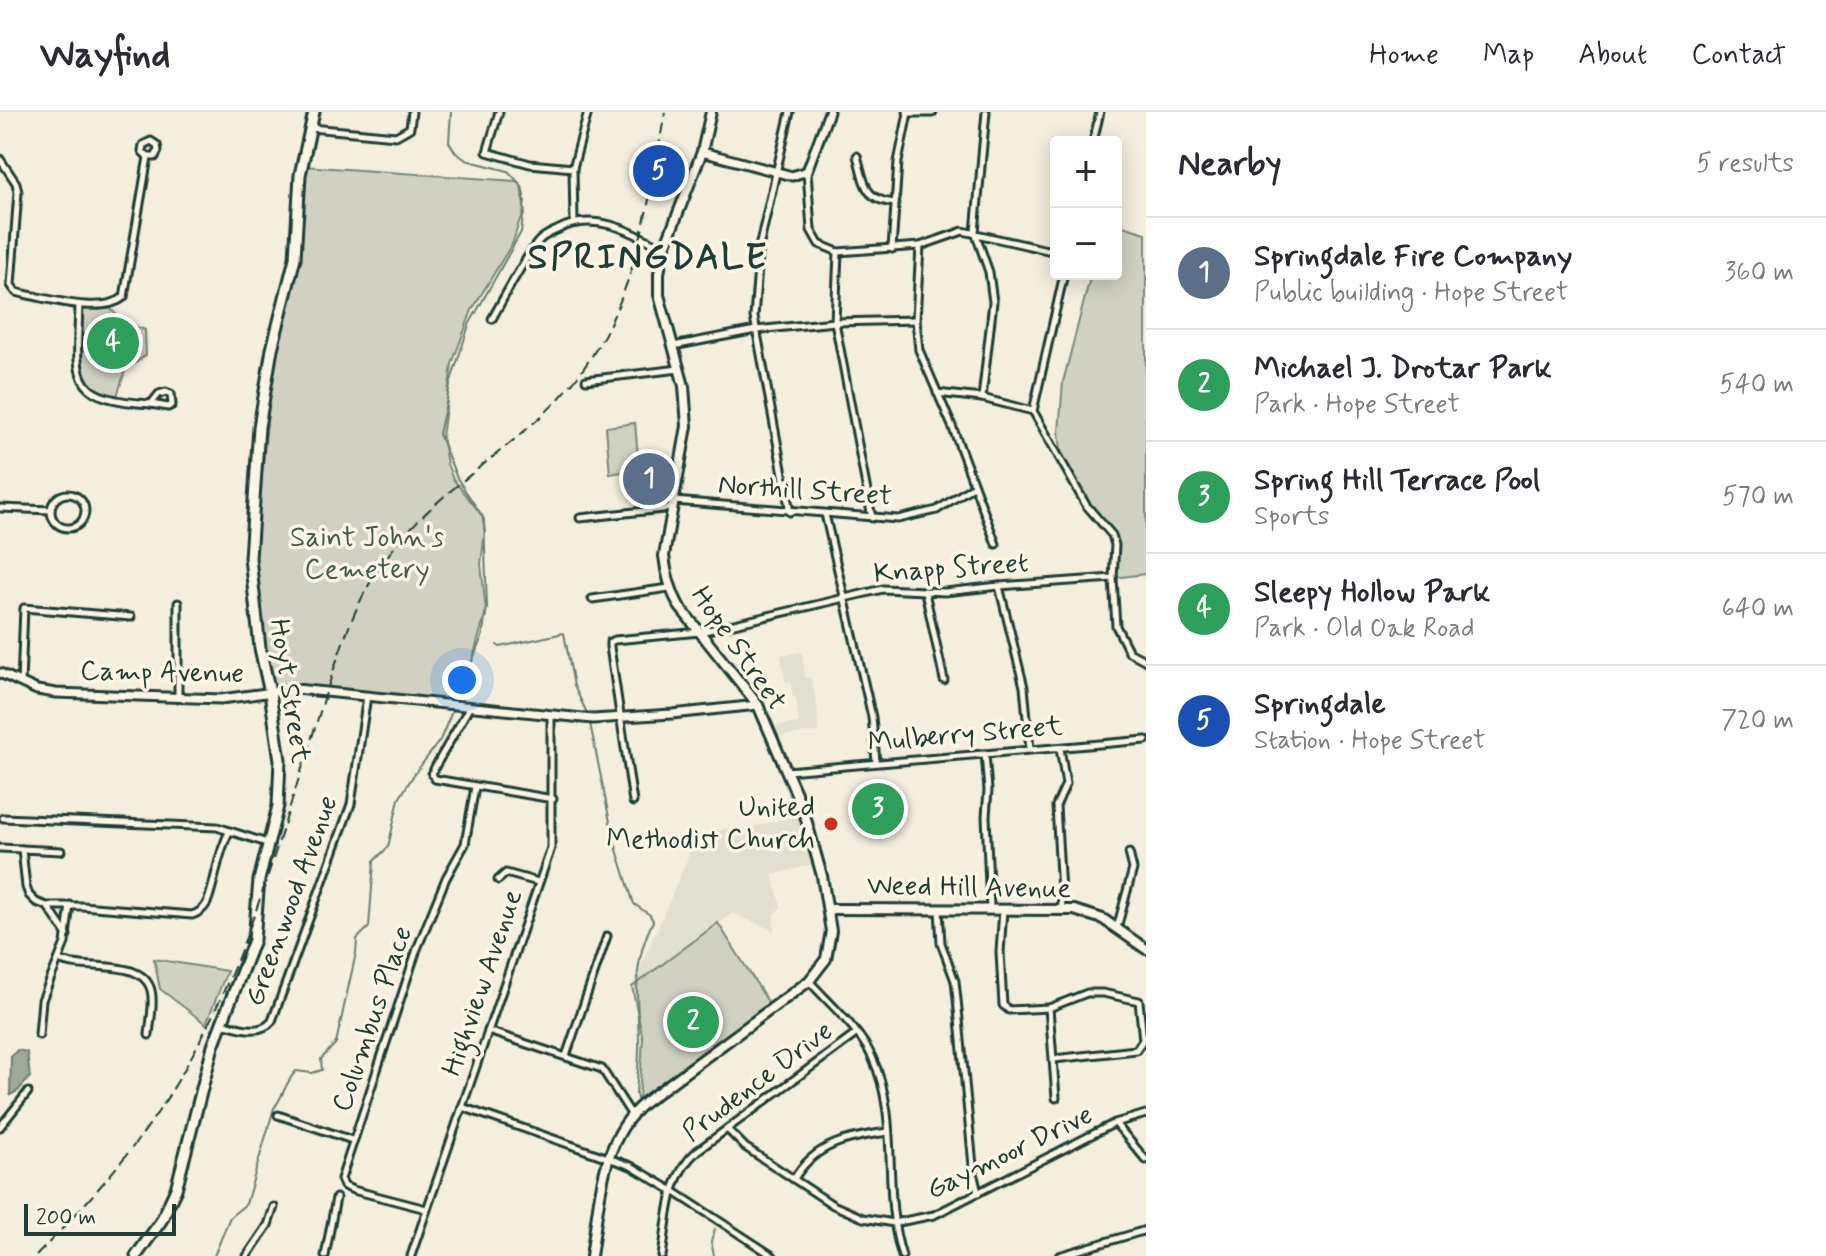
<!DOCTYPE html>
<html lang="en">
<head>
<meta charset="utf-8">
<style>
	body { margin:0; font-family:Mynerve,sans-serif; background:#f7f7f7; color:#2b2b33 }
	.controls { position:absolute; right:24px; top:24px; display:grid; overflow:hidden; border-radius:8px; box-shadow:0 4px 20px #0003 }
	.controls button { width:72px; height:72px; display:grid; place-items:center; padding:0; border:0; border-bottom:2px solid #e1e1e2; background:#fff; color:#2b2b33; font:40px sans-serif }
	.scale { position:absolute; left:24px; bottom:20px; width:152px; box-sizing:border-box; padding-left:8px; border:4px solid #1f3d34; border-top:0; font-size:22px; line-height:28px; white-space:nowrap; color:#1f3d34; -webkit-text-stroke:6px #fcf5e5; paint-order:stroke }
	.you { position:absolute; left:462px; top:568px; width:28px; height:28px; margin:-20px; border:6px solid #fff; border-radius:50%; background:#1a73e8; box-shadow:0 0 0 12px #1a73e833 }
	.badge { display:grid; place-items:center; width:52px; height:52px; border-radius:50%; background:#7c3aed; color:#fff; font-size:26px; font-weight:700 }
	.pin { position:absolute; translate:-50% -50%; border:4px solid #fff; box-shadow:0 2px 8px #0006 }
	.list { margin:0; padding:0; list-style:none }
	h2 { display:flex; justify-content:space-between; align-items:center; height:104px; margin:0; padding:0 32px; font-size:34px }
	h2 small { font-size:26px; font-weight:400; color:#7c7c81 }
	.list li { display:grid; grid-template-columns:52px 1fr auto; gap:24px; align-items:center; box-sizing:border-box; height:112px; padding:0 32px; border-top:2px solid #e1e1e2 }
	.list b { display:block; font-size:30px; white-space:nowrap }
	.list p { margin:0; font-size:26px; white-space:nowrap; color:#7c7c81 }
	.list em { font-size:26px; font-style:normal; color:#7c7c81 }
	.map { position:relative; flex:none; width:1146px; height:1144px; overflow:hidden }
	header { display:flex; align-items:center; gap:48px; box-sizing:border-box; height:112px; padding:0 40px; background:#fff; border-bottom:2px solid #e1e1e2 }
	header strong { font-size:38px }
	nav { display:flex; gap:44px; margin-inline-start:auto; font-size:28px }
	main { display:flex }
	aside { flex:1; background:#fff }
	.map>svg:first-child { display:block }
	.built { fill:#e1dfd0 }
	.green { fill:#d0d1c2; stroke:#78877b; stroke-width:2 }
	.water { fill:#a0a89b; stroke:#6c7d72; stroke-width:2 }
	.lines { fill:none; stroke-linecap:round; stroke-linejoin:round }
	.stream { stroke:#6c7d72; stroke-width:2 }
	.minor-casing { stroke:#1f3d34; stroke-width:11 }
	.tertiary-casing { stroke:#1f3d34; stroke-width:13 }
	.secondary-casing { stroke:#1f3d34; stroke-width:14 }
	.primary-casing { stroke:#1f3d34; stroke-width:15 }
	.minor { stroke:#fcf5e5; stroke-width:5 }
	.tertiary { stroke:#fcf5e5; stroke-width:7 }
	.secondary { stroke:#fcf5e5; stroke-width:8 }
	.primary { stroke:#fcf5e5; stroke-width:9 }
	.rail { stroke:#1f3d34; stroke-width:2; stroke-dasharray:12 6; stroke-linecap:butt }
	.poi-dot { fill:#c8321e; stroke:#fcf5e5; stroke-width:3 }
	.labels { text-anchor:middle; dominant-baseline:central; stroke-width:7; stroke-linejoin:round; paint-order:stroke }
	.street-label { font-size:28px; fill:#1f3d34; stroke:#fcf5e5 }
	.park-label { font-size:28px; fill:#425b50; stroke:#fcf5e5 }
	.poi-label { font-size:28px; fill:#1f3d34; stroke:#fcf5e5; text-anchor:end }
	.district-label { font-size:36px; font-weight:bold; letter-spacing:2px; fill:#1f3d34; stroke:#fcf5e5 }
</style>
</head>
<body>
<header>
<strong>Wayfind</strong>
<nav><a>Home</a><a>Map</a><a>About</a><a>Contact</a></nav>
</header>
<main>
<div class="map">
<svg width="1146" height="1144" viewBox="0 0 1146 1144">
	<rect width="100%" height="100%" fill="#f3eede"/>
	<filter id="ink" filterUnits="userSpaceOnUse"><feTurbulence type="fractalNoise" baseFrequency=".0125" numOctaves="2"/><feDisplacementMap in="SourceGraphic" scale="16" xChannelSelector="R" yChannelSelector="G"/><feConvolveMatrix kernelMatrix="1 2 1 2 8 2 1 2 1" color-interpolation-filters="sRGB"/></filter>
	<g filter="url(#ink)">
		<g class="built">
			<polygon points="802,540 805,565 810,565 817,591 818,620 778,624 777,614 799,611 796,585 793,585 791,570 785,570 781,543"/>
			<polygon points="799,703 813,752 772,763 781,795 774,802 774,819 733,801 632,875 687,748 689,741 685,726 740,714 742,718"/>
		</g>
		<g class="green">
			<polygon points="303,54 516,69 521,73 525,102 519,110 513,130 472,198 452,252 446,296 442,325 447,352 453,367 482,403 485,420 481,452 486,499 471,553 451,592 288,574 271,577 253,444 274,245 294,167"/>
			<polygon points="1116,112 1146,121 1146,467 1145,462 1113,466 1112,423 1091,401 1063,356 1059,320 1063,270 1091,162 1116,162"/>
			<polygon points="81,196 111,197 123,210 145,218 146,243 125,259 117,284 100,282 90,272 80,253"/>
			<polygon points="635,311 639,357 610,362 606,315"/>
			<polygon points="718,811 770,893 639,987 643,927 632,875"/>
			<polygon points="154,847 227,859 206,912 160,877"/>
		</g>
		<polygon class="water" points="17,938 27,940 30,965 18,979 10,983 11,945"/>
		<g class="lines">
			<g class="stream">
				<polyline points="451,0 449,30 456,41 466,48 508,59 522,74 525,89 521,120 469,213 451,269 439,322 457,366 484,407 487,496 482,525 455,591"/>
				<polyline points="497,533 500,535 564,521 574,574 587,601"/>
				<path d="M590,611L613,725L634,792L650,803L653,809C632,852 637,881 639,926C640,944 637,964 636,982L638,991"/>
				<path d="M214,1144L230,1105L246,1092L274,996C283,985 286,969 296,959L312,961L322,958L321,947L336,931L356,841L357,827L369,815L374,749L388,735L399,687L413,664L440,628L453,597"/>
				<polyline points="714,1144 711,1129 715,1117"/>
			</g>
			<g class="minor-casing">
				<g id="minor">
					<polyline points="499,0 487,40 530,52 573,56"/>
					<polyline points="790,0 760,131 754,205 790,400"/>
					<polyline points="311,16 396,24 410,16 412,0"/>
					<polyline points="1093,30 1100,0"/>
					<path d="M857,44C865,71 863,88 895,91"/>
					<path d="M0,47L16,71L18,80L11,173L16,180L24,182C50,187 102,203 124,185L148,45L142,39L143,33L151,29L157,33L158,39L155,45H148"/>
					<polyline points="807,59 811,118 819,132 838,140 920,134 963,119 1056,140"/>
					<polyline points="574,110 573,56 588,0"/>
					<polyline points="920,134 916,208 919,238 952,314 996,432"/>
					<polyline points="892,137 898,50 908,1"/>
					<polyline points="838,140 835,210 872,406"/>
					<path d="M79,193C77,266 67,287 151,292"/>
					<path d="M492,207C506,182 520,154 537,131C541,125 550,121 557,118C592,98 631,119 663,136"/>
					<polyline points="673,234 756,218 835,210 916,208"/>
					<polyline points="586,268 679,257"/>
					<polygon points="166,280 171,282 172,293 168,295 151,292 159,282"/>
					<polyline points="937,281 982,286 1033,299 1086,393 1112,423 1115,433 1113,466 1116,514 1129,540 1146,549"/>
					<polyline points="982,286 993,190 989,160 975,120 986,0"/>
					<polyline points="1033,299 1064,162"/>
					<circle cx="68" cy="399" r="17"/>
					<polyline points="674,389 898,407 937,398 972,375"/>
					<polyline points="0,396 51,398"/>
					<polyline points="825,402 872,605 876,650"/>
					<polyline points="580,406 672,396"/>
					<polyline points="999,474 1024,575 1030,637"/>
					<polyline points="925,480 944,568"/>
					<polyline points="592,487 669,476"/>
					<polyline points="21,571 24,496 131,505"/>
					<polyline points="178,586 178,491"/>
					<polyline points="469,596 435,655 432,662 435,667 553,687"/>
					<polyline points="1060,636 1066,672 1056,694 1062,797"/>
					<polyline points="985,642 988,678 986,704 990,797"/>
					<polyline points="787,659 1146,628"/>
					<polyline points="633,690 610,535 610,530 615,528 700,520 883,477 945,480 999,474 1113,466"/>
					<polyline points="3,706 217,715 267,731"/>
					<polyline points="0,736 22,737"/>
					<path d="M61,739L22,737L26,775L29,783L36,790L47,794H82L192,803C199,801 203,798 207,791C216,768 217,743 229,720"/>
					<polyline points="498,768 506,761 538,770"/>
					<polyline points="48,795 67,823"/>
					<polyline points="939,798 941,831 955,869 958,897 974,1064 978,1081"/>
					<polyline points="1003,798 1000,840 1003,893 1009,898 1049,896 1087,881 1103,881 1139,889 1143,928 1136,938 1054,947"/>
					<polyline points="1117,816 1133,757 1129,741"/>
					<path d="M59,848C86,861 150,843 152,885C153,897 150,911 149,923"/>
					<path d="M810,870C831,893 859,917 872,945C901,1007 881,1080 902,1144"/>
					<polyline points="1049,896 1056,986"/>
					<path d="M222,911C238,915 260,924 272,909L351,692L367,584"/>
					<polyline points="488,919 602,957 631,1002"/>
					<polyline points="39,923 42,888 65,831 70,793"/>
					<polyline points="566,944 607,824"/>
					<polyline points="462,995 631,1054 673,1079 773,1144"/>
					<polyline points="278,1003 352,1028"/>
					<polyline points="1115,1011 1146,1048"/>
					<polyline points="0,1015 28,980"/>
					<polyline points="727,1017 745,1035 833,1093 863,1106 894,1111 934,1103 1115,1011 1146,1002"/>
					<path d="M794,1067C815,1031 850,1025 888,1020"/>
					<polyline points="426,1097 353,1078 344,1074 341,1067 417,837 446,766 465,732 475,675"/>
					<polyline points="247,1144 268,1113 274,1095"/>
					<polyline points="325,1144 336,1086"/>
					<polyline points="411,1144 551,736 551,604"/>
					<path d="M662,1144C668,1108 667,1065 697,1039L856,922"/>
					<polyline points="1059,1144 1146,1118"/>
				</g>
			</g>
			<g class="tertiary-casing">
				<g id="tertiary">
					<polyline points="908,0 932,0"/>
					<polyline points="702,40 792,64 807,59 829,0"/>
					<polyline points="0,561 37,578 56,581 221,587 296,577 593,607 672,602 758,593"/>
				</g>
			</g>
			<g class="secondary-casing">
				<g id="secondary">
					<polyline points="828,797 1074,798 1103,807 1146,837"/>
					<path d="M591,1144C600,1089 600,1028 645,990L809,869L826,847L831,819L822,764L804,700L758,593L679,494C670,477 666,463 664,444L687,314L684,274L659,183V161L664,137L702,40L711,0"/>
				</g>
			</g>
			<g class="primary-casing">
				<polyline id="primary" points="136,1144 161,1109 176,1077 213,934 254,828 259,768 278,694 280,648 270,581 260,536 250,446 259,315 272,237 295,146 300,63 314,0"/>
			</g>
			<use href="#minor" class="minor"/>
			<use href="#tertiary" class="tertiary"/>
			<use href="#secondary" class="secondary"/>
			<use href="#primary" class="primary"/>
			<path class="rail" d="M36,1144C72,1107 107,1069 138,1028C197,950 238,855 268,763C287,704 306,644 325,584C337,548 348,511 366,478C409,399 472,366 536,309C631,225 644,117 665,0"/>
		</g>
	</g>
	<circle class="poi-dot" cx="831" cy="712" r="8"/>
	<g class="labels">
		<g class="street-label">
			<text transform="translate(805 379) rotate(4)">Northill Street</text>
			<text transform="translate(951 457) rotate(-4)">Knapp Street</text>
			<text transform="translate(738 537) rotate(55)">Hope Street</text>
			<text transform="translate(162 561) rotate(1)">Camp Avenue</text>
			<text transform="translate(289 579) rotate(81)">Hoyt Street</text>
			<text transform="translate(965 623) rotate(-5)">Mulberry Street</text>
			<text transform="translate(969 776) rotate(1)">Weed Hill Avenue</text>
			<text transform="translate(292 789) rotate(-70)">Greenwood Avenue</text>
			<text transform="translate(483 871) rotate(-71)">Highview Avenue</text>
			<text transform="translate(373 907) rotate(-71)">Columbus Place</text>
			<text transform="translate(758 970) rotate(-37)">Prudence Drive</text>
			<text transform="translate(1010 1041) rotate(-26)">Gaymoor Drive</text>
		</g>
		<g class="park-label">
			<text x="367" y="426">Saint John's<tspan x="367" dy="32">Cemetery</tspan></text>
		</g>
		<g class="poi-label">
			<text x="815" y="696">United<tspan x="815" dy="32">Methodist Church</tspan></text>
		</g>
		<g class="district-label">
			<text x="648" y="146">SPRINGDALE</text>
		</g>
	</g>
</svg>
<div class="controls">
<button>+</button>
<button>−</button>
</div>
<div class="scale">200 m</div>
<div class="you"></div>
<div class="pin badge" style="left:649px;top:367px;background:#5c6f8a">1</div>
<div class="pin badge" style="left:693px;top:910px;background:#2e9e5b">2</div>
<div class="pin badge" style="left:878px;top:697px;background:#2e9e5b">3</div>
<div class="pin badge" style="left:113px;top:231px;background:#2e9e5b">4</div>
<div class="pin badge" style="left:659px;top:59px;background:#1a4fb4">5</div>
</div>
<aside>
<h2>Nearby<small>5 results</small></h2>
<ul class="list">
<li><span class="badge" style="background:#5c6f8a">1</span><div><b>Springdale Fire Company</b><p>Public building · Hope Street</p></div><em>360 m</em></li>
<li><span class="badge" style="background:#2e9e5b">2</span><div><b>Michael J. Drotar Park</b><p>Park · Hope Street</p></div><em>540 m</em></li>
<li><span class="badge" style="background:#2e9e5b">3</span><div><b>Spring Hill Terrace Pool</b><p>Sports</p></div><em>570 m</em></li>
<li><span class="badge" style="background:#2e9e5b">4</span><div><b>Sleepy Hollow Park</b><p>Park · Old Oak Road</p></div><em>640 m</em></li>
<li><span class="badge" style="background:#1a4fb4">5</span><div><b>Springdale</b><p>Station · Hope Street</p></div><em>720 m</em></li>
</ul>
</aside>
</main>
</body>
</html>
